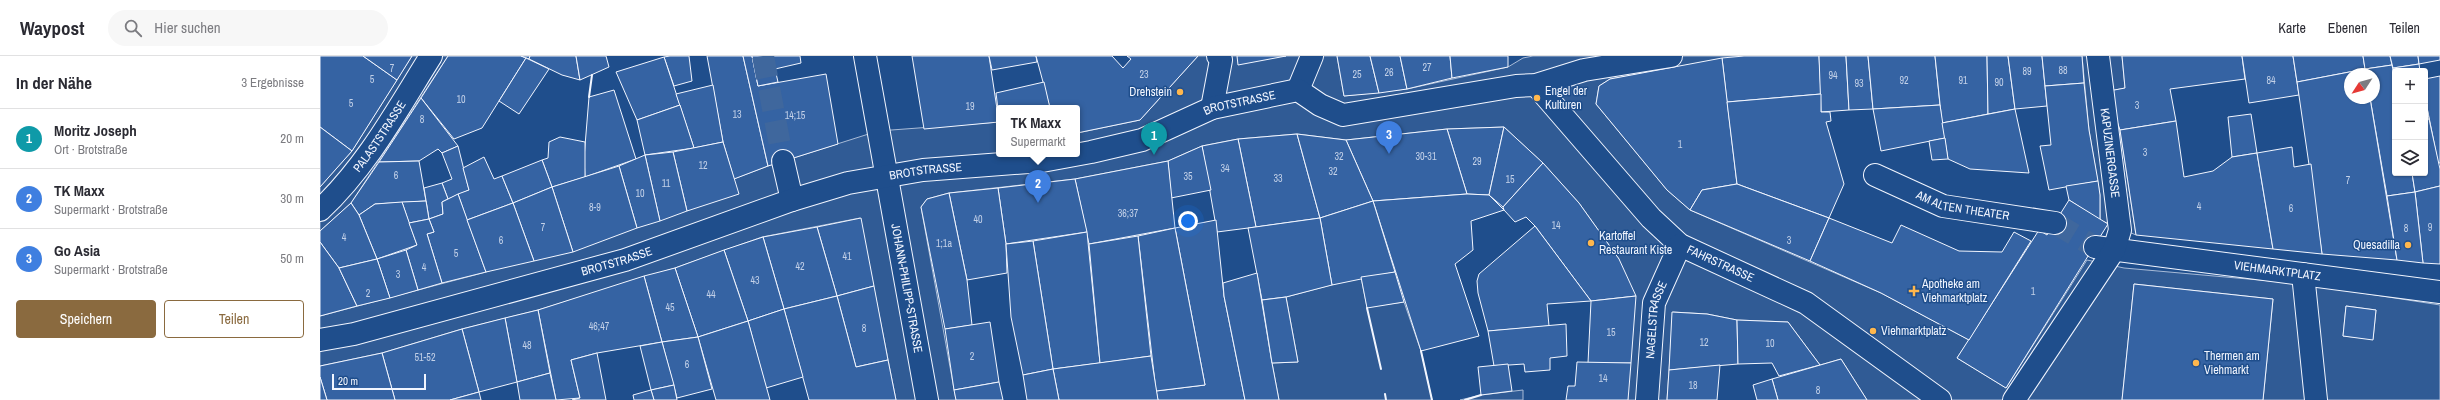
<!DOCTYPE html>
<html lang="de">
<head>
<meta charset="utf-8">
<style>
	body { margin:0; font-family:"Archivo Narrow",sans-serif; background:#f7f7f7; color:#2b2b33 }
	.controls { position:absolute; right:12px; top:12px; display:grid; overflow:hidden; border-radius:4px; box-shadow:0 1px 3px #0004 }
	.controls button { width:36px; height:36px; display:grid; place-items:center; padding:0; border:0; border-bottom:1px solid #e1e1e2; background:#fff; color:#2b2b33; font:20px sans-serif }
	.compass { position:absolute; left:2024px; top:12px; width:36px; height:36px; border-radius:50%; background:#fff; box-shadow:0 1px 3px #0004; rotate:234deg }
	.scale { position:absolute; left:12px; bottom:10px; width:94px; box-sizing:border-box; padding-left:4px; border:2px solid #f2f6ff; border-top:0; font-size:11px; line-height:14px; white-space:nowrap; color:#f2f6ff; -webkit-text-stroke:3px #1f4e8c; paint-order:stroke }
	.you { position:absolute; left:868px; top:165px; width:14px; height:14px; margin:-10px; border:3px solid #fff; border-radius:50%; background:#1a73e8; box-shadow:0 0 0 6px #1a73e833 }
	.badge { display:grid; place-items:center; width:26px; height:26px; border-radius:50%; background:#8a6a3f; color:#fff; font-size:13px; font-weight:700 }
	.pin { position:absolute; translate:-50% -33px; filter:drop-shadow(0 1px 2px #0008) }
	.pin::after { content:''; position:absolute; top:21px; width:14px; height:12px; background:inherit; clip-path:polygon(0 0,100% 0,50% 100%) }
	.popup { position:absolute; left:676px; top:49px; width:84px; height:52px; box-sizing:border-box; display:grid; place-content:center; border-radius:4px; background:#fff; filter:drop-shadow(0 1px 3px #0005); font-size:13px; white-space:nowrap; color:#7c7c81 }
	.popup b { font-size:15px; color:#2b2b33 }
	.popup::after { content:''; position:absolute; left:50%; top:100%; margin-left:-8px; border:8px solid transparent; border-top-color:#fff }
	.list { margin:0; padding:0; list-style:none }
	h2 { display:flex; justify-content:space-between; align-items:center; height:52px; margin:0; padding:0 16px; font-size:17px }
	h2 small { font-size:13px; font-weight:400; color:#7c7c81 }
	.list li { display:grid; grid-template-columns:26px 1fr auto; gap:12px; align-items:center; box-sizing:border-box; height:60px; padding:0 16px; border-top:1px solid #e1e1e2 }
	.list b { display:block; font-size:15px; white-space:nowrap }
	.list p { margin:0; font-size:13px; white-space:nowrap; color:#7c7c81 }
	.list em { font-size:13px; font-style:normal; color:#7c7c81 }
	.actions { display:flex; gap:8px; padding:12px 16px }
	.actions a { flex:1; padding:9px 0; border:1px solid #8a6a3f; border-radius:4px; text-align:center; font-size:14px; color:#8a6a3f }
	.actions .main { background:#8a6a3f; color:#fff }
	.icon { flex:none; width:22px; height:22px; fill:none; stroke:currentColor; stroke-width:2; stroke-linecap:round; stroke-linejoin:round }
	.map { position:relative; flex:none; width:2120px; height:344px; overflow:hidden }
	header { display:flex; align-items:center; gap:24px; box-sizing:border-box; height:56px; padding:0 20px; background:#fff; border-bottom:1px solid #e1e1e2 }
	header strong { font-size:19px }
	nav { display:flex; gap:22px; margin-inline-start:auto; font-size:14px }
	.search { width:280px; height:36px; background:#f7f7f7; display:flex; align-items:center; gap:10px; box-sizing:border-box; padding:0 14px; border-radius:22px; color:#7c7c81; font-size:15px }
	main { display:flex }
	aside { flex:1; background:#fff }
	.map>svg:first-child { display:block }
	.built { fill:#305b95; stroke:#a8bbd7; fill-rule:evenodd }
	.building { fill:#3563a3; stroke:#f2f6ff }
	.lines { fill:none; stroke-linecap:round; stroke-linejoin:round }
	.minor-tunnel { stroke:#3f679d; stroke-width:22; stroke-dasharray:22 11; stroke-linecap:butt }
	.minor-casing { stroke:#f2f6ff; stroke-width:24 }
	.minor { stroke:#1f4e8c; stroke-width:22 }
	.wall { stroke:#f2f6ff; stroke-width:2 }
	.poi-dot { fill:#ffb74d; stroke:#1f4e8c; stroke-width:1.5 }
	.labels { text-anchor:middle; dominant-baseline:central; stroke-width:3; stroke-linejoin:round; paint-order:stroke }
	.number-label { font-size:10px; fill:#c3d1e8 }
	.poi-label { font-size:12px; fill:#f2f6ff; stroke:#1f4e8c; text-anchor:start }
	.street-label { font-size:12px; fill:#f2f6ff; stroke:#1f4e8c }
</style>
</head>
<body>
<header>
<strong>Waypost</strong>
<div class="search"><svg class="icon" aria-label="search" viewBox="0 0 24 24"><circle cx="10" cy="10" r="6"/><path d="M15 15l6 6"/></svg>Hier suchen</div>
<nav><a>Karte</a><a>Ebenen</a><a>Teilen</a></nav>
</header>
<main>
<aside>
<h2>In der Nähe<small>3 Ergebnisse</small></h2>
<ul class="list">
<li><span class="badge" style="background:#0f9aa8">1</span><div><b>Moritz Joseph</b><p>Ort · Brotstraße</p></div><em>20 m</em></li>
<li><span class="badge" style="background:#3f7fe0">2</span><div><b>TK Maxx</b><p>Supermarkt · Brotstraße</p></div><em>30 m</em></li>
<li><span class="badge" style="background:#3f7fe0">3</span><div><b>Go Asia</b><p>Supermarkt · Brotstraße</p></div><em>50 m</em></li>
</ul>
<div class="actions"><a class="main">Speichern</a><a>Teilen</a></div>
</aside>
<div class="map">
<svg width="2120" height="344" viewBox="0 0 2120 344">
	<rect width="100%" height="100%" fill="#1f4e8c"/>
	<g class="built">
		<polygon points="92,0 128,0 31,147 0,175 0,131 32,95"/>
		<path d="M878,0H1017L1024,40L1087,33L1188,11L1203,2L1213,0H1424L1290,23L1279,30L1276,48L1347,134L1370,154L1561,237L1649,284L1637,302L1686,332L1767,204L1804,212L1984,228L2120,249V344H1943L1953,243L1814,228L1802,344H1547L1521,303L1500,309L1468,266L1417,264L1387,258L1353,256L1347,344H1308L1299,203L1259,147L1223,107L1184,71L1127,73L1026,84L977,78L918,83L882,90L848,105L755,123L629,137L607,143L601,151L636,344H576L540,162L442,181L355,212L218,254L142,273L62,297L0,310V260L166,216L448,110L558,75L679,66V98H757V77L820,64ZM2026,250L2056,254L2053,283L2023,280Z"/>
		<polygon points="1762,0 1802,0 1805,32 1790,35 1791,48 1800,74 1816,179 1780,164 1780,139 1769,74"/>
		<polygon points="1041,221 1047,251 1084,246 1101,295 1112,344 959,344 952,307 978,306 966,241"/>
		<polygon points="1203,334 1203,344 1140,344 1161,339"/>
	</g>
	<g class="building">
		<polygon points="0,0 43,0 77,24 32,95 0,71"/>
		<polygon points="43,0 92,0 77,24"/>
		<polygon points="128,0 201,0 206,2 162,72 134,83 101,42"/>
		<polygon points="201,0 210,0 209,3"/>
		<polygon points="210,0 256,0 260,24 242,19 209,3"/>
		<polygon points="256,0 286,0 289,11 260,24"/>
		<polygon points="350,0 369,0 372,25 354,30 344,1"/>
		<polygon points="387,0 423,0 448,110 414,123 403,86"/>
		<polygon points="423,0 432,0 438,30 506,18 518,88 448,110"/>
		<polygon points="432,0 480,0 481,7 455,13 458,26 438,30"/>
		<polygon points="592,0 669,0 679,66 604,73"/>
		<polygon points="669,0 716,0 717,6 672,14"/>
		<polygon points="716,0 792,0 803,12 811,3 807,0 878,0 820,64 757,77 757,52 730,52"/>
		<polygon points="917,0 966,0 918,9"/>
		<polygon points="1017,0 1050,0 1059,37 1024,40"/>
		<polygon points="1050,0 1080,0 1087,33 1059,37"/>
		<polygon points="1080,0 1130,0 1132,22 1087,33"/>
		<polygon points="1130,0 1188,0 1188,11 1132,22"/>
		<polygon points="1424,0 1499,0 1501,38 1407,46 1402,2"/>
		<polygon points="1499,0 1526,0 1529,54 1501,56"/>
		<polygon points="1526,0 1548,0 1553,53 1529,54"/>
		<polygon points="1548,0 1615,0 1620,49 1553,53"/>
		<polygon points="1615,0 1667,0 1668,58 1622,67"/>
		<polygon points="1667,0 1688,0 1695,53 1668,58"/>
		<polygon points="1688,0 1722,0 1727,50 1695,53"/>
		<polygon points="1722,0 1762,0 1764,27 1725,30"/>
		<polygon points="1802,0 1922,0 1925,23 1850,33 1856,65 1800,74 1791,48 1789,35 1805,32"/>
		<polygon points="1922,0 1973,0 1979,39 1929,47"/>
		<polygon points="1973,0 2043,0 2045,13 1977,26"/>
		<polygon points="2043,0 2070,0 2072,9 2045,13"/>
		<polygon points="2070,0 2098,0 2099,8 2073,12"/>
		<polygon points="2098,0 2120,0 2120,4 2099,8"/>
		<polygon points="344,1 360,49 317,64 296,16"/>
		<polygon points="206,2 229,13 199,58 179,45"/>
		<polygon points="1402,2 1417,128 1382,134 1370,154 1347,134 1276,48 1279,30 1290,23"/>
		<polygon points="2099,8 2100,15 2075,15 2075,24 2073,12"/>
		<polygon points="2072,9 2075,24 2075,117 2092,117 2095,136 2067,140 2050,42 2054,42 2054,18 2046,18 2045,13"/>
		<polygon points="2045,13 2046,18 2030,18 2030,42 2050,42 2077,204 2002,198 1977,26"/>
		<polygon points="2120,20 2120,107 2118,107 2105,41 2105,23"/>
		<polygon points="724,26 730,52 679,52 679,61 676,37"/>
		<polygon points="1764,27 1769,74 1778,125 1729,134 1720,90 1731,89 1725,30"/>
		<polygon points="393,29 403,86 374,92 356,38"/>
		<polygon points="294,34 316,103 265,121 264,102 269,41"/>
		<polygon points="1501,38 1501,56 1510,56 1511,65 1506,66 1524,128 1509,162 1417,128 1407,46"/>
		<polygon points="2105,41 2109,63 2105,64"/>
		<polygon points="101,42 138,90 122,97 118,93 99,105 59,106"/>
		<polygon points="360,49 374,92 325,99 317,64"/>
		<polygon points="1620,49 1625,82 1561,95 1553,53"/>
		<polygon points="1695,53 1709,117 1650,113 1628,103 1622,67"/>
		<polygon points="1931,58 1937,97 1912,101 1908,61"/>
		<polygon points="2109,63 2120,113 2120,130 2095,136 2092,117 2105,117 2105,64"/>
		<polygon points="1856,65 1864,121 1893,115 1912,101 1937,97 1953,193 1816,179 1800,74"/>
		<polygon points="0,71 32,95 0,131"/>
		<polygon points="1184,71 1169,139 1147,138 1127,73"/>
		<polygon points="1184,71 1223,107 1183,151 1169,139"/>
		<polygon points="1127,73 1147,138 1053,145 1026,84"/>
		<polygon points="977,78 1000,162 936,171 918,83"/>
		<polygon points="977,78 1026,84 1053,145 1000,162"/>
		<polygon points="240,81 265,86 265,121 232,131 222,104 228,102 229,86"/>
		<polygon points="1625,82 1628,103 1612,104 1609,85"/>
		<polygon points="918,83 936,171 897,176 882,90"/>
		<polygon points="403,86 419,138 367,155 353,96"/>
		<polygon points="138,90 149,134 128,143 122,127 132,123 122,97"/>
		<polygon points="882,90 891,134 851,142 848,105"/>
		<polygon points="1972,91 1974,111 1991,108 2002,198 1953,193 1937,97"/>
		<polygon points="353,96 367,155 340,165 325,99"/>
		<polygon points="325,99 340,165 317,172 299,110"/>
		<polygon points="164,101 174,123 182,120 193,147 147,164 138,138 149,134 143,112"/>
		<polygon points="222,104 232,131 193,147 182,120"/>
		<polygon points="99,105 106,145 55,148 39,159 31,147 59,106"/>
		<polygon points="848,105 855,172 769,188 755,123"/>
		<polygon points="1223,107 1259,147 1299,203 1316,240 1271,245 1215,170 1206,161 1195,166 1184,154 1183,151"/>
		<polygon points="299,110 317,172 253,196 232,131"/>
		<polygon points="755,123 767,176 686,188 678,132"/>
		<polygon points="1778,125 1780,139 1780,164 1749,144 1746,130"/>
		<polygon points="122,127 128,143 122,146 123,158 109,163 104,132"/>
		<polygon points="1417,128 1509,162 1490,205 1370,154 1382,134"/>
		<polygon points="2120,130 2120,208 2103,207 2095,136"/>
		<polygon points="232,131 253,196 214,205 193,147"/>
		<polygon points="678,132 686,188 687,217 647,224 629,137"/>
		<polygon points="2095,136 2103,207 2077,204 2067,140"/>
		<polygon points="629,137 647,224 652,269 625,273 601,151 607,143"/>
		<polygon points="138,138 166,216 122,227 107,178 114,176 109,163 123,158 122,146"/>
		<polygon points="1147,138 1169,139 1184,154 1151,165 1153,194 1135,208 1159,280 1101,295 1053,145"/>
		<polygon points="1749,144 1788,168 1686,332 1637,302 1719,174 1727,179"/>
		<polygon points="106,145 109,163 89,167 82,146"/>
		<polygon points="1053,145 1075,216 1012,229 1000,162"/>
		<polygon points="82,146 97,189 57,203 39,159 55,148"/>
		<polygon points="31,147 39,159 57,203 19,212 0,186 0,175"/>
		<polygon points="193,147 214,205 166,216 147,164"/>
		<polygon points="541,162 554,230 517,240 497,171"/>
		<polygon points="1000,162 1012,229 966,241 942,244 928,172"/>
		<polygon points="1509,162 1572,187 1581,169 1639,195 1682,196 1694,176 1711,185 1649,284 1561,237 1490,205"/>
		<polygon points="109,163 114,176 107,178 122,227 98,234 86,194 97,189 89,167"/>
		<polygon points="896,164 904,240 925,344 838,344 836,335 885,329 855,172"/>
		<polygon points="1215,170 1271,245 1227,248 1229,270 1168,275 1158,237 1157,225 1159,218"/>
		<polygon points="497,171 517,240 464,253 443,181"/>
		<polygon points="855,172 885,329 836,335 818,180"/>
		<polygon points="767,176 780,307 733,313 713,185"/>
		<polygon points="818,180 831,300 780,307 769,188"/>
		<polygon points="443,181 464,253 428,265 404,194"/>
		<polygon points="713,185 733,313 703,319 691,261 686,188"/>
		<polygon points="0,186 19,212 37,250 0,260"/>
		<polygon points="86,194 98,234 70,242 57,203"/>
		<polygon points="404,194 428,265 378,281 355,212"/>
		<polygon points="57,203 70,242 37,250 19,212"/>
		<polygon points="355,212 378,281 342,286 324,220"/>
		<polygon points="1075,216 1084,246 1047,252 1041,221"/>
		<polygon points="937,217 952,307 959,344 925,344 904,240 903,227"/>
		<polygon points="324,220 342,286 277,297 251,304 260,342 236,344 218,254"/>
		<polygon points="1814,228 1953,243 1943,344 1802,344"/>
		<polygon points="554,230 568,304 536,311 517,240"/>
		<polygon points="517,240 536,311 568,304 576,344 489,344 464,253"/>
		<polygon points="1316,240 1311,307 1268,307 1271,245"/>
		<polygon points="966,241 978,306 952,307 942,244"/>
		<polygon points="2026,250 2056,254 2053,284 2023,280"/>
		<polygon points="464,253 483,321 446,332 428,265"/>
		<polygon points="218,254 230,317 197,326 185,262"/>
		<polygon points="1352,256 1387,258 1417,264 1418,308 1349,314"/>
		<polygon points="185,262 197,326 159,336 142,273"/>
		<polygon points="1417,264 1468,266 1500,309 1459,320 1452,307 1418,308"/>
		<polygon points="428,265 450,344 396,344 378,281"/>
		<polygon points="670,266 679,326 634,334 625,273"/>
		<polygon points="1246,268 1247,300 1230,302 1230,314 1205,316 1204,308 1174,310 1168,275"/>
		<polygon points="142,273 159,336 130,344 75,344 62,297"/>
		<polygon points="378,281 392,333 357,342 342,286"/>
		<polygon points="342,286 354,329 331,334 320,290"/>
		<polygon points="62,297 75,344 7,344 0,321 0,310"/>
		<polygon points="277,297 286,344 252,344 260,342 251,304"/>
		<polygon points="831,300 838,344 739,344 733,313"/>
		<polygon points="1521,303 1547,344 1458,344 1452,323"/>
		<polygon points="1257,306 1311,307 1308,344 1246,344 1248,330 1255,330"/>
		<polygon points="1188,308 1192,335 1161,339 1158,311"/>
		<polygon points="1400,309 1397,344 1347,344 1349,314"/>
		<polygon points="733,313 739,344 707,344 703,319"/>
		<polygon points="230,317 236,344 200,344 197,326"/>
		<polygon points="0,321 7,344 0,344"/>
		<polygon points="1452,323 1458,344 1437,344 1433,329"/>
		<polygon points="679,326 683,344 636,344 634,334"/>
		<polygon points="354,329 357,344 334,344 331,334"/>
		<polygon points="331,334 334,344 314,344 313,339"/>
		<polygon points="159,336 161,344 130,344"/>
	</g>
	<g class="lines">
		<g class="minor-tunnel">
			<polyline points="443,0 463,105"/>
			<polyline points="1735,167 1775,191"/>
		</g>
		<g class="minor-casing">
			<g id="minor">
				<path id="s1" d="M545,0L607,344"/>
				<path id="s2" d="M1216,29L1331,162L1360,189L1486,247L1620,344"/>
				<polyline points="978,34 992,0"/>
				<polyline points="892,52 901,4 898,0"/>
				<polyline points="463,105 472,144"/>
				<path id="s3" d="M1555,119L1623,150L1735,167"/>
				<path id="s4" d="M0,154C47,110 77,54 111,0"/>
				<path id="s5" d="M1775,191L2120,236"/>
				<polyline points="1983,218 1996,344"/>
				<path id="s6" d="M0,284L34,278L305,204L472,144L528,127L603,114L722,105L771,96L822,84L892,52L978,34L1000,49L1023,59L1196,30L1216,29L1264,14L1351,0"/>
				<path id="s7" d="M1327,344L1334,247L1360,189"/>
				<polyline points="1694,344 1794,194 1800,174 1778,0"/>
			</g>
		</g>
		<use href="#minor" class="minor"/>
		<g class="wall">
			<polyline points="269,41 272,19"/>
			<polyline points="1047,252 1061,313"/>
			<polyline points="1101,295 1112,344"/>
			<polyline points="1065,338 1066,344"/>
			<polyline points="1145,344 1161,339"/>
		</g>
	</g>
	<g class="poi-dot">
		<circle cx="860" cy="36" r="4"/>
		<circle cx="1217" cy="42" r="4"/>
		<circle cx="1271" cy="187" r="4"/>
		<circle cx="2088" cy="189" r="4"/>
		<path d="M1592 229h4v4h4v4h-4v4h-4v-4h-4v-4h4z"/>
		<circle cx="1553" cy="275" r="4"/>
		<circle cx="1876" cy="307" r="4"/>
	</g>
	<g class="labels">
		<g class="number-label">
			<text x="1107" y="11">27</text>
			<text x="72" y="12">7</text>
			<text x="1743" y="14">88</text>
			<text x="1707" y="15">89</text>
			<text x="1069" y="16">26</text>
			<text x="824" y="18">23</text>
			<text x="1037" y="18">25</text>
			<text x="1513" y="19">94</text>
			<text x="52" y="23">5</text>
			<text x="1584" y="24">92</text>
			<text x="1643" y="24">91</text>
			<text x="1951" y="24">84</text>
			<text x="1679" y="26">90</text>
			<text x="1539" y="27">93</text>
			<text x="141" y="43">10</text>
			<text x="31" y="47">5</text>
			<text x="1817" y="49">3</text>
			<text x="650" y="50">19</text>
			<text x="417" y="58">13</text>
			<text x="475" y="59">14;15</text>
			<text x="102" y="63">8</text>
			<text x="1360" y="88">1</text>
			<text x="1825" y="96">3</text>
			<text x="1019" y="100">32</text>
			<text x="1106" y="100">30-31</text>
			<text x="1157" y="105">29</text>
			<text x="383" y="109">12</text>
			<text x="905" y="112">34</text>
			<text x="1013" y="115">32</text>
			<text x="76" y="119">6</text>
			<text x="868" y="120">35</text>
			<text x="958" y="122">33</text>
			<text x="1190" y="123">15</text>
			<text x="2028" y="124">7</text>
			<text x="346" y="127">11</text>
			<text x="320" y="137">10</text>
			<text x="1879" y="150">4</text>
			<text x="275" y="151">8-9</text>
			<text x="1971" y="152">6</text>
			<text x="808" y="157">36;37</text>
			<text x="658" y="163">40</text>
			<text x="1236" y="169">14</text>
			<text x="223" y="171">7</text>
			<text x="2110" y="171">9</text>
			<text x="2086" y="172">8</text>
			<text x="24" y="181">4</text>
			<text x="181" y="184">6</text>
			<text x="1469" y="184">3</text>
			<text x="624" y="187">1;1a</text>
			<text x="136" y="197">5</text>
			<text x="527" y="200">41</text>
			<text x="480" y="210">42</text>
			<text x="104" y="211">4</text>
			<text x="78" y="218">3</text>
			<text x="435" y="224">43</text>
			<text x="1713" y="235">1</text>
			<text x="48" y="237">2</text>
			<text x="391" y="238">44</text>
			<text x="350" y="251">45</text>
			<text x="279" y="270">46;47</text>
			<text x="544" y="272">8</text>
			<text x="1291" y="276">15</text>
			<text x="1384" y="286">12</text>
			<text x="1450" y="287">10</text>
			<text x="207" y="289">48</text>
			<text x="652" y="300">2</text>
			<text x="105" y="301">51-52</text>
			<text x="367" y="308">6</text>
			<text x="1283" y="322">14</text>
			<text x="1373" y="329">18</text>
			<text x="1498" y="334">8</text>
		</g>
		<g class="poi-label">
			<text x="1225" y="35">Engel der<tspan x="1225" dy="14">Kulturen</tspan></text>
			<text x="852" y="36" text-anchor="end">Drehstein</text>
			<text x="1279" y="180">Kartoffel<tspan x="1279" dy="14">Restaurant Kiste</tspan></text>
			<text x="2080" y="189" text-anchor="end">Quesadilla</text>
			<text x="1602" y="228">Apotheke am<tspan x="1602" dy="14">Viehmarktplatz</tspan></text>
			<text x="1561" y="275">Viehmarktplatz</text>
			<text x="1884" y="300">Thermen am<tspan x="1884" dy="14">Viehmarkt</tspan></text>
		</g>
		<g class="street-label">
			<text stroke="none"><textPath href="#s6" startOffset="954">BROTSTRASSE</textPath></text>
			<text stroke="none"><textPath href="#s4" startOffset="95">PALASTSTRASSE</textPath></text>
			<text transform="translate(1790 97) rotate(83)">KAPUZINERGASSE</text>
			<text stroke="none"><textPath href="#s6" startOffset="630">BROTSTRASSE</textPath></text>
			<text stroke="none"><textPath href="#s3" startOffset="94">AM ALTEN THEATER</textPath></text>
			<text stroke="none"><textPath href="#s6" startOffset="307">BROTSTRASSE</textPath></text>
			<text stroke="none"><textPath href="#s2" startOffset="260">FAHRSTRASSE</textPath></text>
			<text stroke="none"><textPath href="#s5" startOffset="184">VIEHMARKTPLATZ</textPath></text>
			<text stroke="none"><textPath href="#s1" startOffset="236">JOHANN-PHILIPP-STRASSE</textPath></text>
			<text stroke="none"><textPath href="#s7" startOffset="81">NAGELSTRASSE</textPath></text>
		</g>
	</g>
</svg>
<div class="controls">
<button>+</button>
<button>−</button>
<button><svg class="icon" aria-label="layers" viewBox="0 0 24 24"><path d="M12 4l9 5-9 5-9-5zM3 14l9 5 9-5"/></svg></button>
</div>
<svg class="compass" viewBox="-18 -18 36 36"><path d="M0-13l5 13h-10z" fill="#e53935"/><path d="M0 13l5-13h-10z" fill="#7c7c81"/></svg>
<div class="scale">20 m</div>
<div class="you"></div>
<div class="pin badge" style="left:834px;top:99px;background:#0f9aa8">1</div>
<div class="pin badge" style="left:718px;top:147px;background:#3f7fe0">2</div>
<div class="popup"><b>TK Maxx</b>Supermarkt</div>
<div class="pin badge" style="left:1069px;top:98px;background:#3f7fe0">3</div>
</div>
</main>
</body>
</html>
